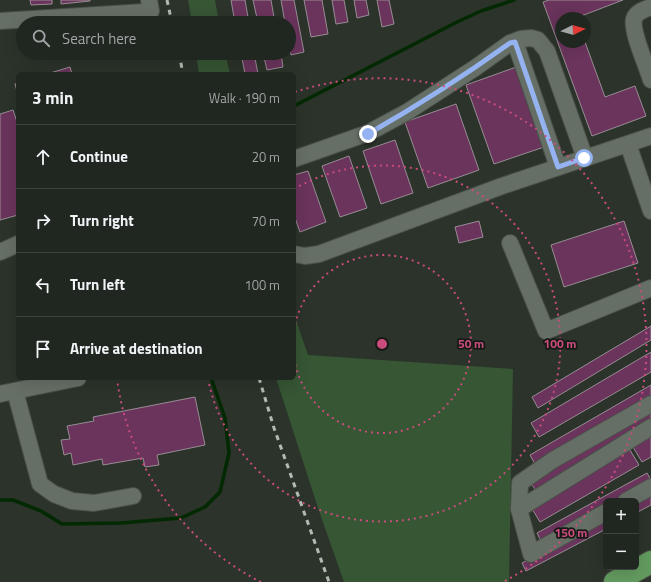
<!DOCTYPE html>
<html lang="en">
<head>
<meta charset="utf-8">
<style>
	body { margin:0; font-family:"Titillium Web",sans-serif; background:#2d322d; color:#f1f3f6 }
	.controls { position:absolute; right:12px; bottom:12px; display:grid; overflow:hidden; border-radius:6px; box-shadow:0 4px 16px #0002 }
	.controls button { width:36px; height:36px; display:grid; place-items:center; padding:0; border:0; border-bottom:1px solid #3d433e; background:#202620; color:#f1f3f6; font:20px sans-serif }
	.compass { position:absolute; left:555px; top:12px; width:36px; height:36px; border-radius:50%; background:#202620; box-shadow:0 4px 16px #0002; rotate:84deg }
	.stop { position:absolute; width:12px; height:12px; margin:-9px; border:3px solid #95b2f1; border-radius:50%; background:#fff }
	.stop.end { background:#95b2f1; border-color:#fff; box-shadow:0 1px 4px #0008 }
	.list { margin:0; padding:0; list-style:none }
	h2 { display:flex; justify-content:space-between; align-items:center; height:52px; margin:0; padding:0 16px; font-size:17px }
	h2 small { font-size:13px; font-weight:400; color:#a2a5a5 }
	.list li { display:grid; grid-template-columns:26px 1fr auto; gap:12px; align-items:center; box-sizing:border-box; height:64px; padding:0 16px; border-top:1px solid #3d433e }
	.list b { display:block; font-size:15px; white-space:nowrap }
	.list em { font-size:13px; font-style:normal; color:#a2a5a5 }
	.icon { flex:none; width:22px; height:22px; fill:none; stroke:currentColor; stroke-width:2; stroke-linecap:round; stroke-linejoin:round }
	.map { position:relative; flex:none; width:651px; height:582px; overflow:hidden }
	.search { position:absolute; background:#202620; box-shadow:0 4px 16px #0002; left:16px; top:16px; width:280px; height:44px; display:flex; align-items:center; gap:10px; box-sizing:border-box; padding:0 14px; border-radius:22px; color:#a2a5a5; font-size:15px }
	.panel { position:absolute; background:#202620; box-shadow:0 4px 16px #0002; left:16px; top:72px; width:280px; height:308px; border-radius:6px }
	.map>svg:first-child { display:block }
	.green { fill:#365634 }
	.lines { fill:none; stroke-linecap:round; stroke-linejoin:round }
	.stream { stroke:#032903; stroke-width:3.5 }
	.building { fill:#6a345c; stroke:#988c94 }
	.minor-casing { stroke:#495049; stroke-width:18 }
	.highway-casing { stroke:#495049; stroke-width:24 }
	.minor { stroke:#666f65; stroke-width:16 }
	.highway { stroke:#639b5f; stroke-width:22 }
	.rail { stroke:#b3bab3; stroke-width:3; stroke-dasharray:5 5; stroke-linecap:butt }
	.route { stroke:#95b2f1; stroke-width:5 }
	.ring { fill:none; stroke:#ca4c7d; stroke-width:2; stroke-dasharray:2 4 }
	.centre { fill:#ca4c7d; stroke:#161a16; stroke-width:2 }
	.ring-label { font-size:12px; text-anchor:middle; font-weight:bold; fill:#ca4c7d; stroke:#161a16; stroke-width:3.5; stroke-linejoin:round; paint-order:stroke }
</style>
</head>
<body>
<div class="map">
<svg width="651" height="582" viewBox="0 0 651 582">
	<rect width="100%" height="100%" fill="#2b332a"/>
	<g class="green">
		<polygon points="188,0 215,0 219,23 192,23"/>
		<polygon points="196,53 225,53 230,74 199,74"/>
		<polygon points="294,314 308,355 513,369 509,582 344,582 319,511 276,378 294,378"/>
	</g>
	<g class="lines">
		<g class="stream">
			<polyline points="294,106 457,22 481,11 514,0"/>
			<polyline points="0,500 13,500 41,511 62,524 121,523 181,518 205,507 220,492 229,453 225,418 211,378"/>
		</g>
	</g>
	<g class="building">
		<polygon points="30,0 52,0 52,4 31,5"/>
		<polygon points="61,0 90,0 90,1 61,4"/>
		<polygon points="231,0 245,0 249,23 235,23"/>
		<polygon points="253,0 271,0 275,23 258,23"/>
		<polygon points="281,0 294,0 304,52 291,55 289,42 289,23 285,23"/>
		<polygon points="304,0 322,0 328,34 311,37"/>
		<polygon points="332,0 344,0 348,22 336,24"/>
		<polygon points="354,0 366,0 369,15 357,18"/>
		<polygon points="377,0 389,0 394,24 382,27"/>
		<polygon points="549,0 623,0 576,18 561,18 561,42 585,42 605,97 635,86 646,116 592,136 543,2"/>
		<polygon points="241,53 254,53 258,74 245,74"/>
		<polygon points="263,53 281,53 283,67 267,70"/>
		<polygon points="519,66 547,146 494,164 466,85"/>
		<polygon points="70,67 72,74 47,74"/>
		<polygon points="18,83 18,95 15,84"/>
		<polygon points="456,104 479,170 428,188 405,122"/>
		<polygon points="13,110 17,122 18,122 18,215 0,220 0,114"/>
		<polygon points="395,140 413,193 381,204 363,151"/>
		<polygon points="349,156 367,208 340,217 322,166"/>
		<polygon points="308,171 326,222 300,232 294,215 294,175"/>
		<polygon points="479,221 483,237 459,243 455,227"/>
		<polygon points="624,221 638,263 564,287 551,245"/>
		<polygon points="651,326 651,340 538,408 532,397"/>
		<polygon points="651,352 651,372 539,437 531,423"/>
		<polygon points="651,385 651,399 536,466 530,455"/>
		<polygon points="195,397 205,445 157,455 159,465 145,467 143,458 103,465 102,459 73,465 71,453 64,455 61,440 70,439 67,426 94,421 93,417"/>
		<polygon points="651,411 651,425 537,492 530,482"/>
		<polygon points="651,437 651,457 642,462 633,447"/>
		<polygon points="630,450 639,465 540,522 531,507"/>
		<polygon points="647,473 651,480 620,501 606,501 606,509 542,543 537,533"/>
		<polygon points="651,495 651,505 636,513 636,503"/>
		<polygon points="606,519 606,529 526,571 522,563"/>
	</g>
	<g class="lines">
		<g class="minor-casing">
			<g id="minor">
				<path d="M651,7C645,9 636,12 634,19C631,32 647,66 651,80"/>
				<polyline points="0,21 145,12 151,11 149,0"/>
				<polyline points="515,42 558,167"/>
				<polyline points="628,144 651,211"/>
				<polyline points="294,159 368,133 407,112 475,68 510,43 521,39 531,38 538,40 547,51 585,158"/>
				<polyline points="510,243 546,331 651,288"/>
				<polyline points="0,252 18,244"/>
				<polyline points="294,254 305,256 319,254 502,186 651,136"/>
				<polyline points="15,391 40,484 54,494 72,501 94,503 133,496"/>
				<polyline points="0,394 78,378"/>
				<polyline points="626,501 651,487"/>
				<polyline points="519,509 520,483 553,460 651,404"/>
				<polyline points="606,512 531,554 519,509 651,427"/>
			</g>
		</g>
		<g class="highway-casing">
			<polyline id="highway" points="615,582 651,562"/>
		</g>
		<use href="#minor" class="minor"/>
		<use href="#highway" class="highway"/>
		<g class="rail">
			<polyline points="167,0 172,23"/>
			<polyline points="179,53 183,74"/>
			<polyline points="259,378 274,428 329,582"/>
		</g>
	</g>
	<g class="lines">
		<path class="route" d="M368,134C417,106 464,76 510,43L515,42L558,167L584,158"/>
	</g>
	<g class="ring">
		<path d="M294 330A89 89 0 1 1 294 358"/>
		<path d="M294 189A178 178 0 1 1 208 379"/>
		<path d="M261 582A267 267 0 0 1 117 379M295 92A267 267 0 0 1 503 582"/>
	</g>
	<circle cx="382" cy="344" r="6" class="centre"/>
	<g class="ring-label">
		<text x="471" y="348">50 m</text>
		<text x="560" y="348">100 m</text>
		<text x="571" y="537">150 m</text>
	</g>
</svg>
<div class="controls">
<button>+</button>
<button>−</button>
</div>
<svg class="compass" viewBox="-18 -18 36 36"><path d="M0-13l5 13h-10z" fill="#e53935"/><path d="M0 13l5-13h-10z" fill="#a2a5a5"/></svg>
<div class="stop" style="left:584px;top:158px"></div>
<div class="stop end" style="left:368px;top:134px"></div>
<div class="search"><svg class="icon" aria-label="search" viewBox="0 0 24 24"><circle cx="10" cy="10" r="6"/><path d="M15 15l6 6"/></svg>Search here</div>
<section class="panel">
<h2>3 min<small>Walk · 190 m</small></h2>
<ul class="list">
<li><svg class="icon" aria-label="ahead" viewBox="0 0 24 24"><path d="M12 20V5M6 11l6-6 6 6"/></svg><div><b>Continue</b></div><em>20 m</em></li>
<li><svg class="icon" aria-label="right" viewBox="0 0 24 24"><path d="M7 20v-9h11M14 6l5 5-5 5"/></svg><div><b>Turn right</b></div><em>70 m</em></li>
<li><svg class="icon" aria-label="left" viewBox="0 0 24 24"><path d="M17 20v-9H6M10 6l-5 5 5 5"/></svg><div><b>Turn left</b></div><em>100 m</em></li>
<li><svg class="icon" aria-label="arrive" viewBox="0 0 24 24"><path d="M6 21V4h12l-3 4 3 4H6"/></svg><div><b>Arrive at destination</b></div></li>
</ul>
</section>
</div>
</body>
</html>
